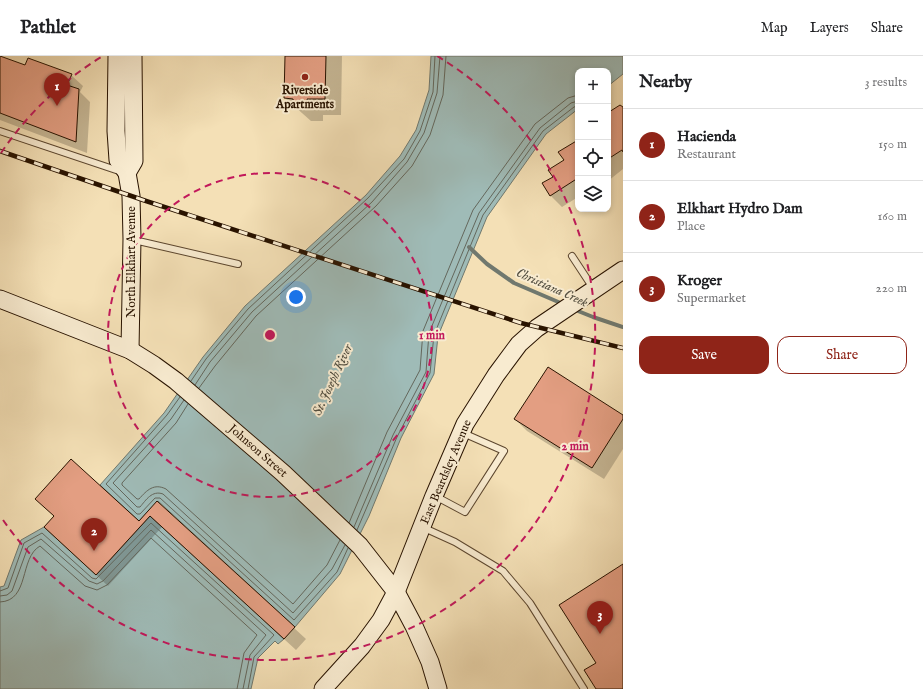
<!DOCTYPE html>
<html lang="en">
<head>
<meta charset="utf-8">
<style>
	body { margin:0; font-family:"IM FELL English",serif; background:#f2f2f2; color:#202124 }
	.controls { position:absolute; right:12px; top:12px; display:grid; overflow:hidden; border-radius:8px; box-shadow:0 2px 6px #0003 }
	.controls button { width:36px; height:36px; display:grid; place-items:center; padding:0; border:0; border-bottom:1px solid #e0e0e0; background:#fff; color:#202124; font:20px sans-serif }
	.you { position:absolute; left:296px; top:241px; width:14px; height:14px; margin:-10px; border:3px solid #fff; border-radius:50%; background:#1a73e8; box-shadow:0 0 0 6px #1a73e833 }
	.badge { display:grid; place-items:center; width:26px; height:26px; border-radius:50%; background:#8f2418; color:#fff; font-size:13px; font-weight:700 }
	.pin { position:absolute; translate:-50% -33px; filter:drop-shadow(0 1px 2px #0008) }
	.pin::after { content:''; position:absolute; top:21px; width:14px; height:12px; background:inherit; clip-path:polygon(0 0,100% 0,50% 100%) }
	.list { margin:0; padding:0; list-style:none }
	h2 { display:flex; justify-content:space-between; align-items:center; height:52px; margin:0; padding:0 16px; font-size:17px }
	h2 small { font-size:13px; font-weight:400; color:#757577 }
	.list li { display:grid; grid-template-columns:26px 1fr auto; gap:12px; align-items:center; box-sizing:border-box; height:72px; padding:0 16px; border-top:1px solid #e0e0e0 }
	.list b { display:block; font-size:15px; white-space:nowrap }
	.list p { margin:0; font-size:13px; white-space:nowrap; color:#757577 }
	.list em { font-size:13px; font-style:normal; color:#757577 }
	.actions { display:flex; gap:8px; padding:12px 16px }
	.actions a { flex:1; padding:9px 0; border:1px solid #8f2418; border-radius:12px; text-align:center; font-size:14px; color:#8f2418 }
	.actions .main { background:#8f2418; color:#fff }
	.icon { flex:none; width:22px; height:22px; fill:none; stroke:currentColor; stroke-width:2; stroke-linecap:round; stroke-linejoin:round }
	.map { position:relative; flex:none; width:623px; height:633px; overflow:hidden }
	header { display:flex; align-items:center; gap:24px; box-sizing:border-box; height:56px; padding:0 20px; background:#fff; border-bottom:1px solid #e0e0e0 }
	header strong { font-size:19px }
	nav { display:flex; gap:22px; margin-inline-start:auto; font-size:14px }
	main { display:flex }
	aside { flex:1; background:#fff }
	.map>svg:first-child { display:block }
	.water { fill:#9fbbb7; stroke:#70786e }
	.shadow { fill:#0003 }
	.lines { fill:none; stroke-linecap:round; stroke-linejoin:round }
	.shore { stroke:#64675c; stroke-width:1 }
	.stream { stroke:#70786e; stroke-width:4 }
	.building { fill:#e39e82; stroke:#291300 }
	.lane-casing { stroke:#5c462e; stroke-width:8 }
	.secondary-casing { stroke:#291300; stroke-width:19 }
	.lane { stroke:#f8ebd0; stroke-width:6 }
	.secondary { stroke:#f8ebd0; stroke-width:17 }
	.rail-casing { stroke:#291300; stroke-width:4.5 }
	.rail { stroke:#f8ebd0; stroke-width:3; stroke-dasharray:9; stroke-linecap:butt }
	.ring { fill:none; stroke:#c2185b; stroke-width:2; stroke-dasharray:7 5 }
	.poi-dot { fill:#8f2418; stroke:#f8ebd0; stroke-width:1.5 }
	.labels { text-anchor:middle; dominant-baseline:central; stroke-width:4; stroke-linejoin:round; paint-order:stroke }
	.poi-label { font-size:12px; font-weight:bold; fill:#291300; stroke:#f8ebd0 }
	.street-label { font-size:12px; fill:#291300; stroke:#f8ebd0 }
	.water-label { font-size:13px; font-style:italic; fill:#524e40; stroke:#f8ebd0 }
	.centre { fill:#c2185b; stroke:#f8ebd0; stroke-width:2 }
	.ring-label { font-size:12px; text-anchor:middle; font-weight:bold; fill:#c2185b; stroke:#f8ebd0; stroke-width:4; stroke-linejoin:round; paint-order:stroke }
</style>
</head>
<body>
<header>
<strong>Pathlet</strong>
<nav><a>Map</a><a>Layers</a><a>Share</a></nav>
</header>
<main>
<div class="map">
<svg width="623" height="633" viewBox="0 0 623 633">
	<rect width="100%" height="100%" fill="#f4e0b6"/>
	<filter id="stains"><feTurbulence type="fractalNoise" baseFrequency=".005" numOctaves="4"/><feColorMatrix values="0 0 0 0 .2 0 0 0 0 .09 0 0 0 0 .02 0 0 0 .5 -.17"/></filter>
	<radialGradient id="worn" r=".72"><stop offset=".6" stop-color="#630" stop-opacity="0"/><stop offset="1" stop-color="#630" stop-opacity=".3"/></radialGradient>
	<g class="water">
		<polygon points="431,0 623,0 623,18 608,30 608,15 578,15 578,53 546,78 487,161 438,280 434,318 401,382 369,460 340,518 295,571 158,445 139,465 100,429 164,357 203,301 245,250 366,139 400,100 416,74 429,34"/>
		<polygon points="150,460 284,583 278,588 275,585 258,602 251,633 0,633 0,531 4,530 21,484 44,471 96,519"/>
	</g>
	<g class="shadow">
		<polygon points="286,0 342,0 341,59 323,59 323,65 311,65 285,42"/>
		<polygon points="0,1 26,10 71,19 83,30 80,36 90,46 87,97 0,64"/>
		<polygon points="623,52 623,113 608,125 608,55 610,57"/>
		<polygon points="578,85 578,141 562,151 551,140 543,128 554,121"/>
		<polygon points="623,360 623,393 604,423 527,375 515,363"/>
		<polygon points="36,443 139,466 158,447 306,583 296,594 162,471 108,530 45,471 55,461"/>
	</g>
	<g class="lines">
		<g class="shore">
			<polyline points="191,325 206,303 248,253 368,142 404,103 420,75 433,36 435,0"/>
			<polyline points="195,329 210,306 252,256 372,146 407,106 424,77 437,37 440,0"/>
			<polyline points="199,332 215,310 256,260 376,150 412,110 430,79 443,39 446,0"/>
			<polyline points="180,341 167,359 106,428 137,458 140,458 155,442 160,442 294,564 337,516 348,492"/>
			<path d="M184,344L171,363L113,427L137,451H140C146,444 152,434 163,438L293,557L332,513L345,489"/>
			<path d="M188,348L176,367L122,427V429L137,443H139C147,434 154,427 166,433L293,548L327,509L340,484"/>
			<polyline points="349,467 387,376 420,314 423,275 473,154 535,68 568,42 578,39"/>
			<polyline points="354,471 393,379 426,316 429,277 479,157 540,72 571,47 578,45"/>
			<polyline points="357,474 397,381 430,317 434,279 483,159 543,75 574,51 578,50"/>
			<polyline points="0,535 8,532 24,487 42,477 92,522 96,523 151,467 274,579 254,601 248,633"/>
			<polyline points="0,540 7,539 12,535 28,491 41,483 89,525 97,528 103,525 151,474 266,579 250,599 243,633"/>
			<path d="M0,546C30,545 19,502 40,490L85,530L97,534L107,529L151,482L257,579L244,597L237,633"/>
		</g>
		<g class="stream">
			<polyline points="469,191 487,208 514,227 563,248"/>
			<polyline points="573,253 593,261 623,271"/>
		</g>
	</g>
	<g class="building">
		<polygon points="0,0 25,9 28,2 72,18 67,29 79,33 76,86 0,57"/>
		<polygon points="285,0 326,0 325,43 307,43 307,49 294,49 293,43 284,42"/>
		<polygon points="620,49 623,51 623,96 622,94 608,103 608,54 609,56"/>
		<polygon points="578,84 578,122 550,140 542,127 553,121 548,114 564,104 558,96"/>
		<polygon points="548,311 623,359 623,363 592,412 514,363"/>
		<polygon points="71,403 139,465 157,445 295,571 284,583 150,460 96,519 44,471 54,460 35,443"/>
		<polygon points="623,508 623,633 596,633 584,614 596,607 559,549"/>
	</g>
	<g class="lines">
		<g class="lane-casing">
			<g id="lane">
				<polyline points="0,75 122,116"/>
				<polyline points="134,184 238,208"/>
				<polyline points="572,200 593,232"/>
				<polyline points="435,440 465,456 504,395 463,377"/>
				<polyline points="422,471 455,486 503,515 530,547 584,633"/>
			</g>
		</g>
		<g class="secondary-casing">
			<g id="secondary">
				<polyline points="117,0 116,75 118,104 127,117 131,140 132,183 130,294"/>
				<polyline points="127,117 134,105 133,0"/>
				<polyline points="0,243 130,294 154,309 176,325 283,417 360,490 396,536 414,570 430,606 438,633"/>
				<polyline points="323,633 362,590 381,564 396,536 434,440 465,368 496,319 519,288 537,272 623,214"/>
			</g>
		</g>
		<use href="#lane" class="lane"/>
		<use href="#secondary" class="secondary"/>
		<g class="rail-casing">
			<polyline id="rail" points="0,95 146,145 521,267 623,292"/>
		</g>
		<use href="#rail" class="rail"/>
	</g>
	<g class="ring">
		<circle cx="270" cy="279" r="162"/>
		<path d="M1 97A325 325 0 0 1 103 0M437 0A325 325 0 1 1 1 461"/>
	</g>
	<circle class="poi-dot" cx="305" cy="21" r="4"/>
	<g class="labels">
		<g class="poi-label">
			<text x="305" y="34">Riverside<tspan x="305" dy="14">Apartments</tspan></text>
		</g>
		<g class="street-label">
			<text transform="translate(131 206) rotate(-90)">North Elkhart Avenue</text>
			<text transform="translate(258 395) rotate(41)">Johnson Street</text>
			<text transform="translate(446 416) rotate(-67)">East Beardsley Avenue</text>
		</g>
		<g class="water-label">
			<text transform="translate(552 232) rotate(24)">Christiana Creek</text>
			<text transform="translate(333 324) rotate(-65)">St. Joseph River</text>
		</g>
	</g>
	<circle cx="270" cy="279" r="6" class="centre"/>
	<g class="ring-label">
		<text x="432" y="283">1 min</text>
		<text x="575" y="394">2 min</text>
	</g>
	<rect width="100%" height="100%" filter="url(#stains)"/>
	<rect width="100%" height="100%" fill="url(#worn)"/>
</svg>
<div class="controls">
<button>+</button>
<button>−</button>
<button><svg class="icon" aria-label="locate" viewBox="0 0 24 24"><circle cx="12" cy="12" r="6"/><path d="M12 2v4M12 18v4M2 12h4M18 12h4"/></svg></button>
<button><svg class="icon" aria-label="layers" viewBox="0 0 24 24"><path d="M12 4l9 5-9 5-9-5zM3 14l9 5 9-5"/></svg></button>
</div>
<div class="you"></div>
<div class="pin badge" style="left:57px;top:50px">1</div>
<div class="pin badge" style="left:94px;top:495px">2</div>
<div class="pin badge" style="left:600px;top:578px">3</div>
</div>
<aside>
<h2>Nearby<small>3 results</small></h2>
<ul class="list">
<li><span class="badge">1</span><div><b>Hacienda</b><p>Restaurant</p></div><em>150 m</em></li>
<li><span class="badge">2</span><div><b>Elkhart Hydro Dam</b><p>Place</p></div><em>160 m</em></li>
<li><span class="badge">3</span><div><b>Kroger</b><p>Supermarket</p></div><em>220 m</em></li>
</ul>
<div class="actions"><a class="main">Save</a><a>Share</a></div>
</aside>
</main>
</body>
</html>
